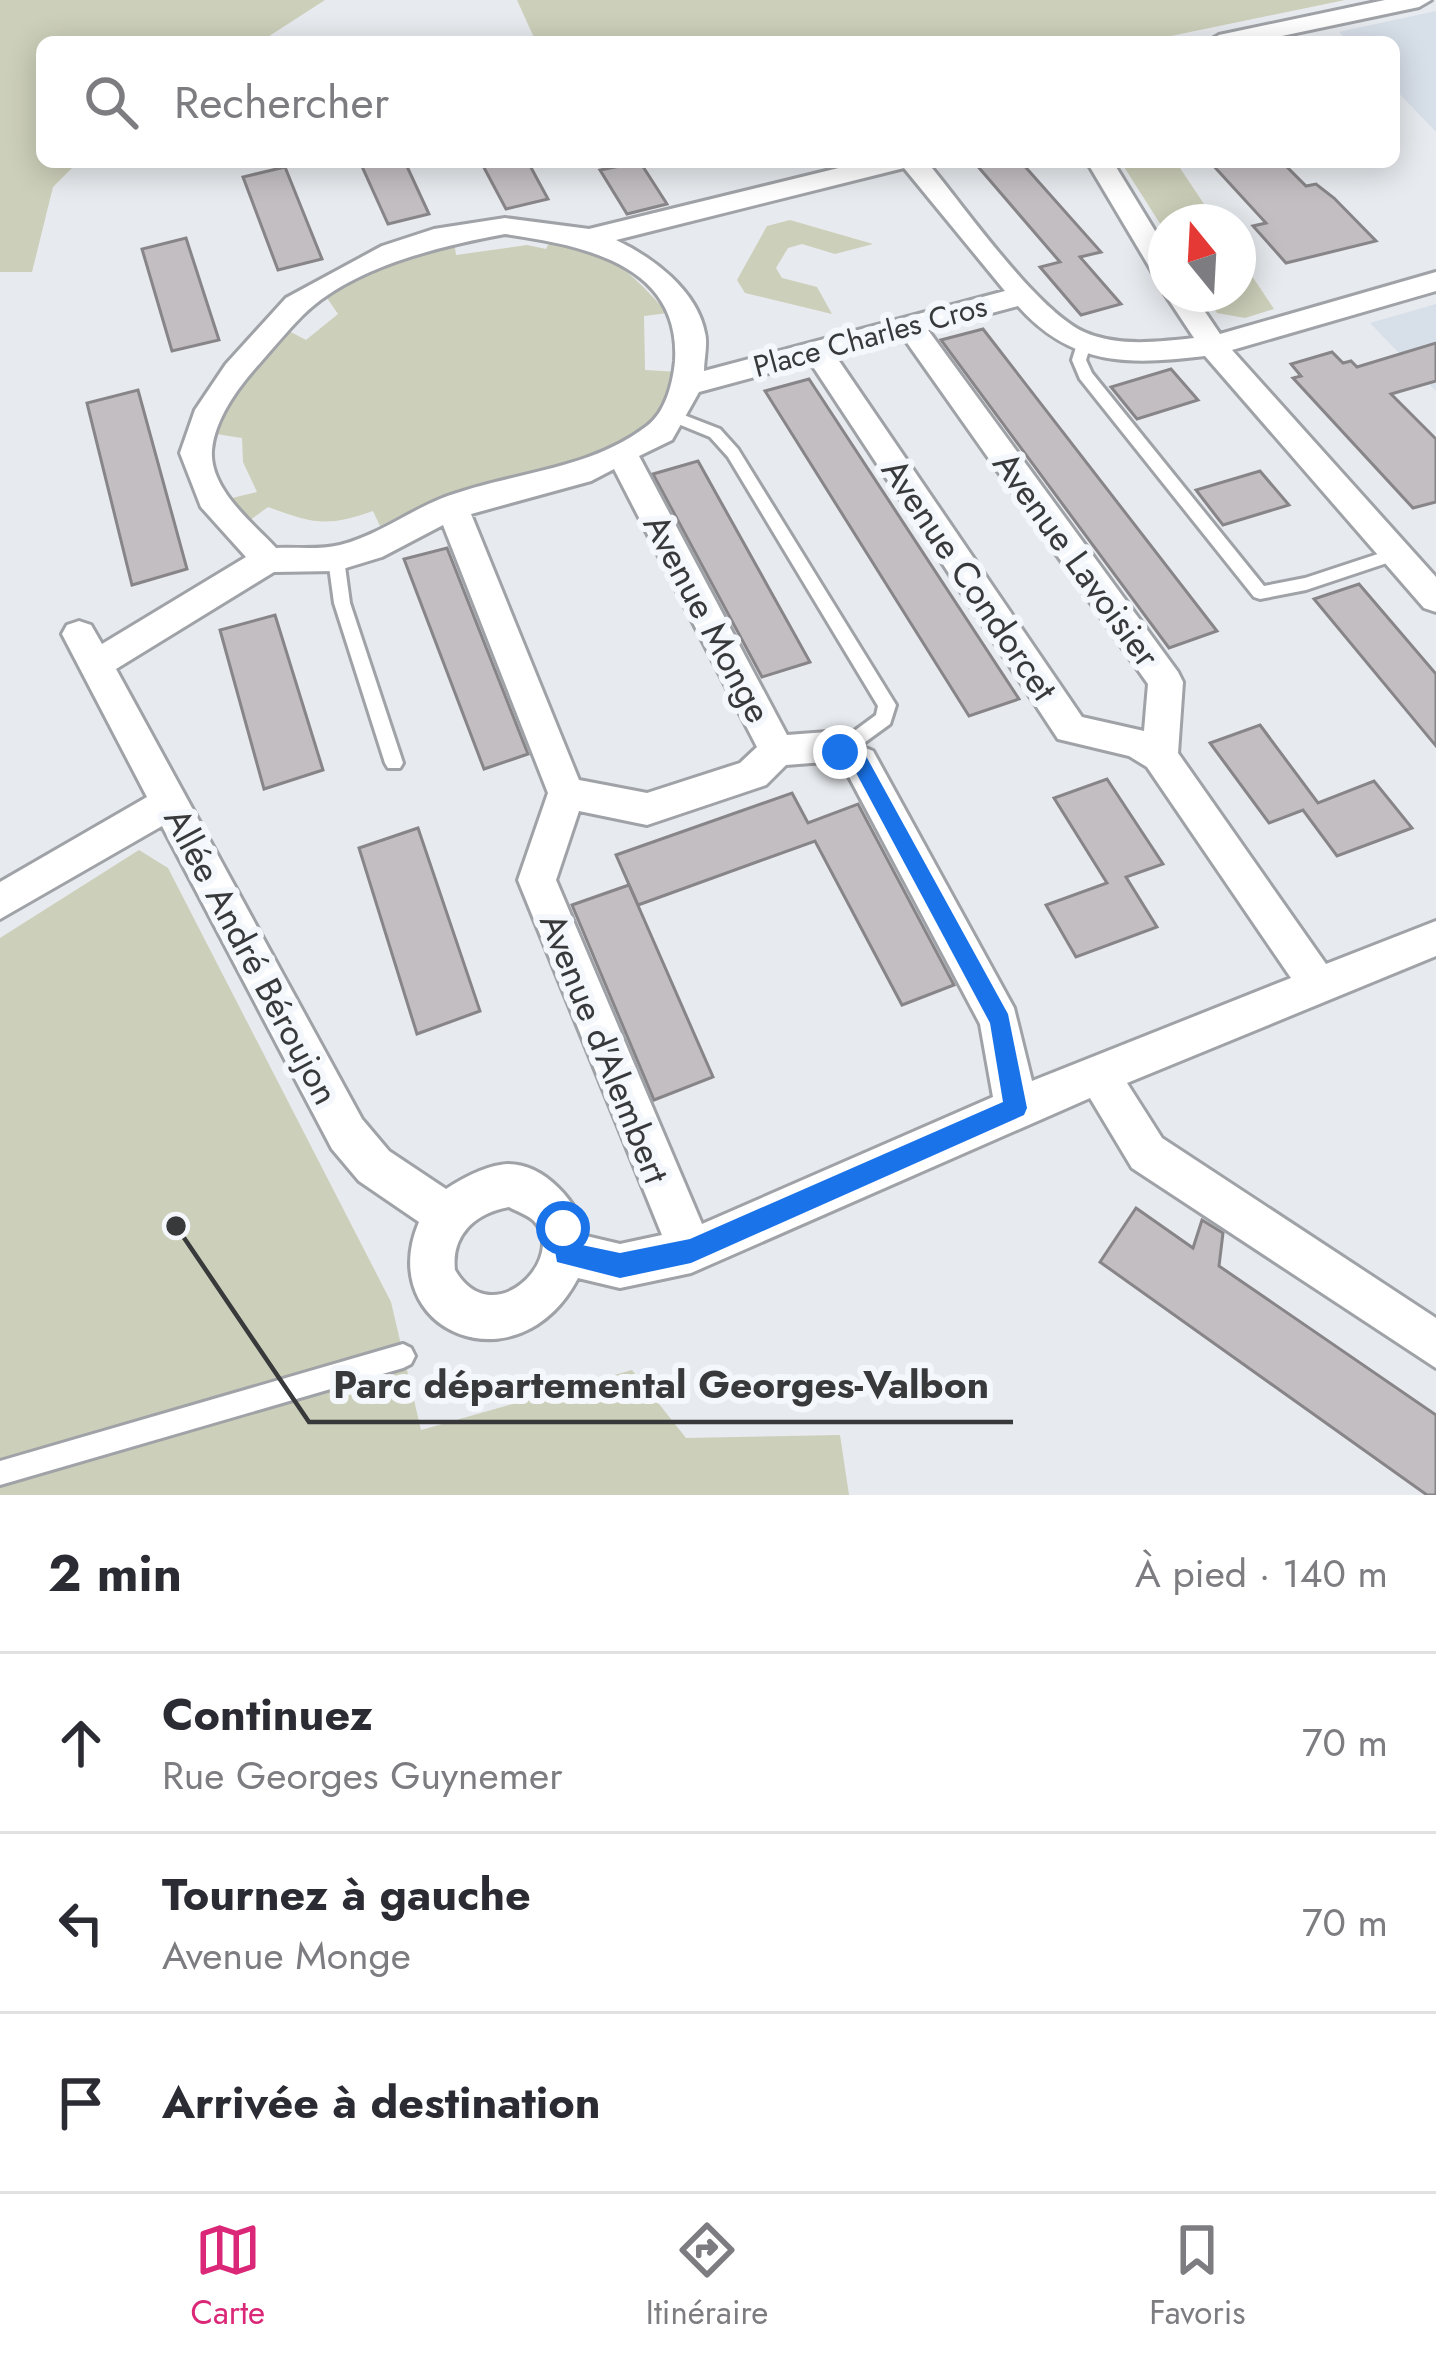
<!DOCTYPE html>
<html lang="fr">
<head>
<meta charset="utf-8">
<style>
	body { margin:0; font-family:Jost,sans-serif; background:#f7f7f7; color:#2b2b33 }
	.compass { position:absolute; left:1148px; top:204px; width:108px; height:108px; border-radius:50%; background:#fff; box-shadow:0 6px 30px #0003; rotate:342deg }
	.stop { position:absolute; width:36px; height:36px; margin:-27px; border:9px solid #1a73e8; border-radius:50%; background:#fff }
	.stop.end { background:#1a73e8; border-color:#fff; box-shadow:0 3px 12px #0008 }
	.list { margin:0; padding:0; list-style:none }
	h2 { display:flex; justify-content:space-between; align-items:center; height:156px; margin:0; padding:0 48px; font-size:51px }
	h2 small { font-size:39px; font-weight:400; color:#7c7c81 }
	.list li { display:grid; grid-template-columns:78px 1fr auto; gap:36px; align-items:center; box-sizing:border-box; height:180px; padding:0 48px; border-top:3px solid #e1e1e2 }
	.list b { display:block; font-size:45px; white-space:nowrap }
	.list p { margin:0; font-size:39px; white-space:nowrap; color:#7c7c81 }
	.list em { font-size:39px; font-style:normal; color:#7c7c81 }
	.icon { flex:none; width:66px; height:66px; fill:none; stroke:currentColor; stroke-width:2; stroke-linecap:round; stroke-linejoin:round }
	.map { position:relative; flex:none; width:1436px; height:1495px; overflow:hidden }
	.search { position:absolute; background:#fff; box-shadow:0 6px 30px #0003; left:36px; right:36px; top:36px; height:132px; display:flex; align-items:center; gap:30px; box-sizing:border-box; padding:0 42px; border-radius:18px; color:#7c7c81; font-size:45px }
	.sheet { height:696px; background:#fff }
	nav { display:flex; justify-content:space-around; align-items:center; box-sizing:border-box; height:168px; border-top:3px solid #e1e1e2; background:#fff; font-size:33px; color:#7c7c81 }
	nav a { display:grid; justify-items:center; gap:6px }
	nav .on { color:#db2777 }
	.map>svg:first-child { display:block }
	.built { fill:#d7dfe9 }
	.green { fill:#cccfb9 }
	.building { fill:#c2bec2; stroke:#888588; stroke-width:3 }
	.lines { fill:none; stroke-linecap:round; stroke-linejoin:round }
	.service-casing { stroke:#9fa2a6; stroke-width:6 }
	.minor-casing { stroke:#9fa2a6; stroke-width:6 }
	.service { fill:#fff; fill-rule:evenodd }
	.minor { fill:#fff; fill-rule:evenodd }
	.route { fill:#1a73e8 }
	.labels { text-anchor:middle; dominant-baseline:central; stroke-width:12; stroke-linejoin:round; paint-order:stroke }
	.far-street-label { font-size:30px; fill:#38393b; stroke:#f4f7fb }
	.street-label { font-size:36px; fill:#38393b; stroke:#f4f7fb }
	.leader { fill:none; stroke:#38393b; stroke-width:4.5 }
	.callout-dot { fill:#38393b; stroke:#f4f7fb; stroke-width:4.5 }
	.callout-label { font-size:39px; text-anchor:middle; font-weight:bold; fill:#38393b; stroke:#f4f7fb; stroke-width:12; stroke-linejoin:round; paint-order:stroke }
</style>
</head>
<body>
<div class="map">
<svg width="1436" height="1495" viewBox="0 0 1436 1495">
	<rect width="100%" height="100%" fill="#e7eaee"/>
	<g class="built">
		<polygon points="1436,11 1436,132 1394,88 1394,42 1349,42 1339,32"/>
		<polygon points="1436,304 1436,391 1370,323"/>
	</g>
	<g class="green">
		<polygon points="0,0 325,0 260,42 42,42 42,162 78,162 53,187 32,272 0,272"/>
		<polygon points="517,0 1345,0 1142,42 536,42"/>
		<polygon points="1121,162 1176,162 1216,222 1166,222 1166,233"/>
		<polygon points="790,220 873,244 835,254 802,244 788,248 776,268 782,278 817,287 832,314 745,293 737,280 767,226"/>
		<path d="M551,239C613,254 625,267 668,313L644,316L645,370L679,372C667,454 539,466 476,486C443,496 411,510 380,526L373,511C327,527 314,524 268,507L249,521L228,499L257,492L243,462L242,438L216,434C225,394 258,358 285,329L306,340L338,314L325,295L371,267L454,241L456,255L527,245L546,249Z"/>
		<polygon points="1238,255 1274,309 1245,318 1217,313 1205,294 1238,294"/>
		<polygon points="139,850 168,868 391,1302 421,1430 632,1370 686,1438 840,1435 849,1495 0,1495 0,938"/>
	</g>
	<g class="building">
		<polygon points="360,162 405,162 429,214 388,224"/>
		<polygon points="481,162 528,162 548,199 506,209"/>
		<polygon points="640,162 667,204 627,214 600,170"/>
		<polygon points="974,162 1021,162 1101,252 1080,257 1121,304 1081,315 1040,267 1060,262"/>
		<polygon points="1210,162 1282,162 1306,186 1316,184 1334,198 1376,241 1286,263 1253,226 1266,223"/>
		<polygon points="285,167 322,259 278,270 243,177"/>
		<polygon points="186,238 219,340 172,351 142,249"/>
		<polygon points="983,329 1217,631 1169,648 941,340"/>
		<polygon points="1436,343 1436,381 1391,394 1436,439 1436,502 1413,508 1293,378 1301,376 1291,364 1332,352 1343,363 1351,361 1357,367"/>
		<polygon points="1171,369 1198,400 1137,419 1111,387"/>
		<polygon points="809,379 1019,699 969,716 765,391"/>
		<polygon points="138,390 187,569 132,585 87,403"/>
		<polygon points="698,461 810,662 762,677 653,474"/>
		<polygon points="1260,471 1289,505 1223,525 1196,490"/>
		<polygon points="447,548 528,754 484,769 404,559"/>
		<polygon points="1359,584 1436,674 1436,746 1314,599"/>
		<polygon points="275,615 323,770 264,789 220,630"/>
		<polygon points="1260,725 1318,803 1374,781 1412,828 1337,856 1303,810 1269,823 1210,743"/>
		<polygon points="1107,779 1163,864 1126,877 1157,927 1076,957 1046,905 1107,883 1054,798"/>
		<polygon points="792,793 808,823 858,804 954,985 902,1005 815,841 638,905 616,855"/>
		<polygon points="418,828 480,1011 417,1034 359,848"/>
		<polygon points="629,885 713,1077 654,1100 572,905"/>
		<polygon points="1136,1208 1193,1248 1202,1220 1223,1233 1219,1266 1436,1415 1436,1495 1427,1495 1100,1262"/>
	</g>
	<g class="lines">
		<g class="service-casing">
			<g id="service">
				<polygon points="1084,339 1091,344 1086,360 1092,373 1264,586 1305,578 1396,548 1402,550 1404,554 1402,558 1306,590 1260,599 1254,597 1080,379 1072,360 1077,344"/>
				<polygon points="671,410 720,429 738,449 896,705 890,724 846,756 834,756 831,751 834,746 876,715 878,706 728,457 710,437 666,419 666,411"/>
				<polygon points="336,553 344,559 350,603 403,763 400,768 388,768 385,763 334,603 328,559"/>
				<polygon points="403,1344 411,1348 415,1356 411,1364 403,1368 0,1485 0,1461"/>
			</g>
		</g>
		<g class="minor-casing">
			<g id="minor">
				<polygon points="1385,0 1431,0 1419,7 1253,42 1207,42 1219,35"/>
				<path d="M863,162H927C964,206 1035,309 1084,332C1117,347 1158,342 1194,338L1165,294L1166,292L1193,294L1220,334L1436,272V291L1232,350L1436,577V612L1424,608L1205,356C1130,365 1072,367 1018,306L928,330L1178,672L1183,682L1178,753L1326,964L1436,921V956L1127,1083L1162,1138L1436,1318V1368L1132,1168L1090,1098L691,1273L620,1288L578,1278C518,1392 373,1331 419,1222L359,1181L332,1149L162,826L0,919V882L147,797L62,634L67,625L79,621L91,625L102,644L246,557L201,507L180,453L195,410L226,364L286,298L382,246L434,229L505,218L589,229ZM904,168L1005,291L704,371C704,359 708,344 705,333C697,290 652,257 616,240ZM505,234C580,245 681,263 675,361C673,382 666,412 647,426C587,472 508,472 440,499C406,513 376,536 340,545C320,550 297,547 276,548C253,523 209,489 212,450C215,418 239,386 260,363C274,347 288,330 303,315C352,267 440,246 505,234ZM903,337L1148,684L1144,731L1082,717L835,355ZM810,362L1058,739L1129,756L1147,767L1291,978L1032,1081L1014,1008L873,751L827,732L787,735L639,456L672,440L699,392ZM614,469L757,747L740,763L647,793L579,780L471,514L591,481ZM443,525L548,793L518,880L662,1235L620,1244L586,1236C579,1203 545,1164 508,1164C487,1165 463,1178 446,1189L389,1151L362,1119L116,669L274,572L336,571L382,557ZM824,762L847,773L980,1024L993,1097L702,1224L556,880L579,811L647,825L766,785L786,765ZM509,1207C516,1211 528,1215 534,1221C569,1257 493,1335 455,1270C451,1235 475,1213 509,1207Z"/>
				<polygon points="1087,162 1113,162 1166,249 1166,281 1156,278"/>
			</g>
		</g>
		<use href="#service" class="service"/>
		<use href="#minor" class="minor"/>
	</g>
	<polygon class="route" points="840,743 866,756 1008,1014 1027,1108 1024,1115 691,1263 620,1278 557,1262 551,1228 563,1217 572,1220 577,1244 620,1253 690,1239 1003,1102 990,1023 853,767 830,752"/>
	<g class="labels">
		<g class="far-street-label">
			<text transform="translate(870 336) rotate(-15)">Place Charles Cros</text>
		</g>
		<g class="street-label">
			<text transform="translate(1077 559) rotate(54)">Avenue Lavoisier</text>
			<text transform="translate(970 579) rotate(56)">Avenue Condorcet</text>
			<text transform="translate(708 618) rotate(62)">Avenue Monge</text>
			<text transform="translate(252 956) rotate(62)">Allée André Béroujon</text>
			<text transform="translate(605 1048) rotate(68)">Avenue d'Alembert</text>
		</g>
	</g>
	<path class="leader" d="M176 1226L309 1422H1013"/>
	<circle class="callout-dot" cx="176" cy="1226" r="12"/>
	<g class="callout-label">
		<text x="661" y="1398">Parc départemental Georges-Valbon</text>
	</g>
</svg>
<svg class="compass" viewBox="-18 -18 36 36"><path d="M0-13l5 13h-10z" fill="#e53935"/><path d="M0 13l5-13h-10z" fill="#7c7c81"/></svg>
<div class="stop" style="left:563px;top:1228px"></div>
<div class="stop end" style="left:840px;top:752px"></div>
<div class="search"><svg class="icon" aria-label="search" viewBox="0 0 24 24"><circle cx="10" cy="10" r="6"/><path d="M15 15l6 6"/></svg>Rechercher</div>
</div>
<section class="sheet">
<h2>2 min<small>À pied · 140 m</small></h2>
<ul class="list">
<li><svg class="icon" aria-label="ahead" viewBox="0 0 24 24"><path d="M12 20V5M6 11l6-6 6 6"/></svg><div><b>Continuez</b><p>Rue Georges Guynemer</p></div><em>70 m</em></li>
<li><svg class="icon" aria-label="left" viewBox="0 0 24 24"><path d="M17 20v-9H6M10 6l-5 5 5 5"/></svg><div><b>Tournez à gauche</b><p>Avenue Monge</p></div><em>70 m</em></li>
<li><svg class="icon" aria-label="arrive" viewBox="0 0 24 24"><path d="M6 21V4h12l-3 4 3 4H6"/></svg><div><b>Arrivée à destination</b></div></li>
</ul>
</section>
<nav>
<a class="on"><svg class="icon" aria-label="map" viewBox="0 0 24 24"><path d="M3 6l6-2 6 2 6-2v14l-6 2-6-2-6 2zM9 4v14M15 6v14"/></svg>Carte</a>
<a><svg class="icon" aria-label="directions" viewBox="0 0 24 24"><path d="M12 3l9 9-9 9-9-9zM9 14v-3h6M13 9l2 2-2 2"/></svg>Itinéraire</a>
<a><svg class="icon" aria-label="saved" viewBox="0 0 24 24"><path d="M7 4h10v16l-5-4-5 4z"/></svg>Favoris</a>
</nav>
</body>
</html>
